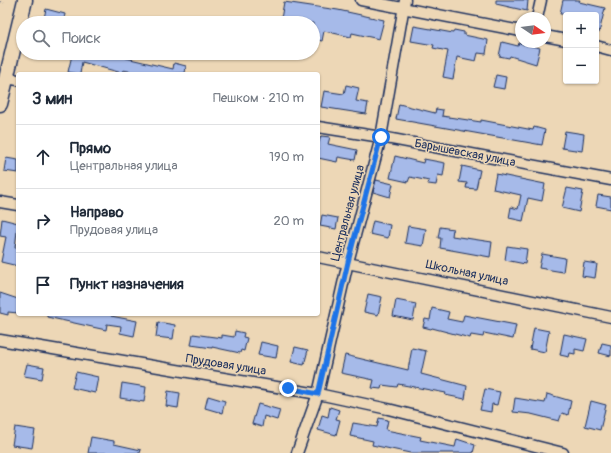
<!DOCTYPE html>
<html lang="ru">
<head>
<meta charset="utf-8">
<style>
	body { margin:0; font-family:Pangolin,sans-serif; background:#f6f6f7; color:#1f2937 }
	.controls { position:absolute; right:12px; top:12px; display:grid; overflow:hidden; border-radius:4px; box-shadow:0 1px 3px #0004 }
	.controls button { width:36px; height:36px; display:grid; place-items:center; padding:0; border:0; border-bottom:1px solid #e0e1e3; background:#fff; color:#1f2937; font:20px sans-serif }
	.compass { position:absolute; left:515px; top:12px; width:36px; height:36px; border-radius:50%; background:#fff; box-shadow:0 1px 3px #0004; rotate:103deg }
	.stop { position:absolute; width:12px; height:12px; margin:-9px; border:3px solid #1a73e8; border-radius:50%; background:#fff }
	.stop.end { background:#1a73e8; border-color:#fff; box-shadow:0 1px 4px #0008 }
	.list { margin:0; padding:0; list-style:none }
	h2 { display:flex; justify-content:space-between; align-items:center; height:52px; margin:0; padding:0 16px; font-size:17px }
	h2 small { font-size:13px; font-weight:400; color:#747a83 }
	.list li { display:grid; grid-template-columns:26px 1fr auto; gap:12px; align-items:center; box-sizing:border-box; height:64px; padding:0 16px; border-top:1px solid #e0e1e3 }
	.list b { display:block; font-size:15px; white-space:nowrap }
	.list p { margin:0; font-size:13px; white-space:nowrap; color:#747a83 }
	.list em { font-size:13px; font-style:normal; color:#747a83 }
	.icon { flex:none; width:22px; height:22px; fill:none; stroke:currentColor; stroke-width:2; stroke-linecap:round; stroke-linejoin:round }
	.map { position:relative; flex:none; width:611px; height:453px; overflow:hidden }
	.search { position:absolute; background:#fff; box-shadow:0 1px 3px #0004; left:16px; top:16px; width:304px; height:44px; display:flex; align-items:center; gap:10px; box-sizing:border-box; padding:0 14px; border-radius:22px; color:#747a83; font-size:15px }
	.panel { position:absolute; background:#fff; box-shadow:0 1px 3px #0004; left:16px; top:72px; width:304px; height:244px; border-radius:4px }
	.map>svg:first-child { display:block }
	.building { fill:#a6bae9; stroke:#1b2f5e }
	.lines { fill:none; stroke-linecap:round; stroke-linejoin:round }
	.street-casing { stroke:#1b2f5e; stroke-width:13 }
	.secondary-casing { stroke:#1b2f5e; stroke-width:17 }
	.path { stroke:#1b2f5e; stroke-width:1.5; stroke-dasharray:1 3; stroke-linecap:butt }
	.street { stroke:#edd7b6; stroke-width:10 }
	.secondary { stroke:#edd7b6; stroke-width:14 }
	.route { stroke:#1a73e8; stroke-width:5 }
	.labels { text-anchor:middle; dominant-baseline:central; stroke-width:3; stroke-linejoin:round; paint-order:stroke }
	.street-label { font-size:12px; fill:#1b2f5e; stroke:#edd7b6 }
</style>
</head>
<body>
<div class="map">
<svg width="611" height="453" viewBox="0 0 611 453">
	<rect width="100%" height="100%" fill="#edd7b6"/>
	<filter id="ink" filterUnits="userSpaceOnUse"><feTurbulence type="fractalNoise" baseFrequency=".025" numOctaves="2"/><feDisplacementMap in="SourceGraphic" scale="8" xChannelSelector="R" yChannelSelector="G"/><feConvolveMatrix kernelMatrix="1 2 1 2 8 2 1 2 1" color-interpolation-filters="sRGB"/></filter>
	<g filter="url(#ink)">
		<g class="building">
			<polygon points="496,0 528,0 527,11 496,4"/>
			<polygon points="563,0 580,0 579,2 605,8 599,33 596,33 596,15 560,14"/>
			<polygon points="284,2 338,10 384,20 379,39 352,33 351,37 324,31 322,41 313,39 313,23 301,23 281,19"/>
			<polygon points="46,9 65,14 63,23 43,23"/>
			<polygon points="414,26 453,33 454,30 464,32 464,35 488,40 486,54 478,53 476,61 457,57 453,79 443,77 448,51 433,48 434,45 411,41"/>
			<polygon points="502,42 518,46 519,43 540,48 536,64 510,56 509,58 499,56"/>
			<polygon points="78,53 118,53 126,55 126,58 173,69 174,63 186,66 185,73 144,74 123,70 122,73 82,62 80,74 68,72 72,55 78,56"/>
			<polygon points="496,75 506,77 504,89 493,87"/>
			<polygon points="346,85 359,88 356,101 368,103 366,114 321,107 324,91 344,94"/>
			<polygon points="399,104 435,113 436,109 443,110 442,116 481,122 481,120 533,130 534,127 545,130 542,145 396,119"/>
			<polygon points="565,131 584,134 582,151 562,148"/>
			<polygon points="321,136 330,137 328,144 357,150 355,160 338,157 337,162 318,158 318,145"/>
			<polygon points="395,156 423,163 424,159 445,163 443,176 438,175 436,185 428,184 429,181 410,177 408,182 390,178"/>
			<polygon points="6,158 18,160 18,173 4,171"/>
			<polygon points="462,166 480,170 476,189 466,188 467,183 459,182"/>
			<polygon points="496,174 545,184 542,201 528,198 523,221 509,218 511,207 518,209 521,195 493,189"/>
			<polygon points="376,180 393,184 390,197 373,192"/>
			<polygon points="567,188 583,191 579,212 562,208"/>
			<polygon points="598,195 611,197 611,209 596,206"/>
			<polygon points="322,215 338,218 336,229 320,226"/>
			<polygon points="2,219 18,223 15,248 18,248 18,266 1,262 6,237 0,236"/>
			<polygon points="373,221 390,225 388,238 370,234"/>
			<polygon points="408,226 426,229 423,246 405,243"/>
			<polygon points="440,227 453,229 452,236 492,242 490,257 440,248 441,238 438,238"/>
			<polygon points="507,246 527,249 525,264 505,260"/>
			<polygon points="542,254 565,258 563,272 539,268"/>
			<polygon points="584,262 597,264 595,278 582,276"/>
			<polygon points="0,293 18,299 18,313 8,312 8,315 0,313"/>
			<polygon points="368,294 382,297 378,315 364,312"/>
			<polygon points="396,300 416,304 413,320 393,316"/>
			<polygon points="432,308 449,312 447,319 462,322 464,315 516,325 513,339 484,333 483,337 471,335 470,338 432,328 431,329 423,327 425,319 430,320"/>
			<polygon points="47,314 112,314 111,316 137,321 134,336 120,333 121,326 107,324 106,330 47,317"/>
			<polygon points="158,322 175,325 173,339 156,337"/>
			<polygon points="534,328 549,331 545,352 530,349"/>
			<polygon points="235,331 244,333 243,337 247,338 244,351 241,350 240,353 212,347 212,348 191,345 193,334 222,338 222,335 234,337"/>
			<polygon points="564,334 587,339 584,351 575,349 575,354 570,353 569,357 560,355"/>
			<polygon points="261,342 278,346 276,358 258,355"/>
			<polygon points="602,343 611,345 611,356 599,353"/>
			<polygon points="295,347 308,350 304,365 291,362"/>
			<polygon points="412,348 426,351 421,374 467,386 465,399 445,395 446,393 398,384 397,387 382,385 381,389 372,388 374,380 341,373 345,355 408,370"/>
			<polygon points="27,364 44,367 42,379 24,376"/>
			<polygon points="76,372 98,377 95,393 72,388"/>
			<polygon points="122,383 146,387 144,402 120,398"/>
			<polygon points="485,389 500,392 497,405 492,404 491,412 480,410"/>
			<polygon points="168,391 180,393 178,408 166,406"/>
			<polygon points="547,394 571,401 568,415 562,413 559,421 531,414 513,412 515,398 545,403"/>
			<polygon points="208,396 225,401 222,413 205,408"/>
			<polygon points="591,401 606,405 600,430 585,426"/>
			<polygon points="258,404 280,410 277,420 264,416 262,427 252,424"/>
			<polygon points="330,407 339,410 336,419 340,420 336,435 318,430 322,415 328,417"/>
			<polygon points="379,418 388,420 386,430 421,437 420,440 455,447 457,439 475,445 473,453 410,453 372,445 373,441 350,436 353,423 377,427"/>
			<polygon points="15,427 35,430 32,448 12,445"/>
			<polygon points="91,437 114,441 114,444 141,450 140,453 88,453"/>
		</g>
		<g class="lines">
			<g class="street-casing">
				<g id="street">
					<polyline points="361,0 521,31"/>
					<polyline points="537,18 541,0"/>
					<polyline points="545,36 566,40"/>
					<polyline points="596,46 611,50"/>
					<polyline points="6,78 18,80"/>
					<polyline points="318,127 381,137 611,180"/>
					<polyline points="0,202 18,205"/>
					<polyline points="318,257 611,317"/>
					<polyline points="0,340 318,394 388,409 563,453"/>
					<polyline points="297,453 318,394 348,262 381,137 405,0"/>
				</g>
			</g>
			<g class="secondary-casing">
				<polyline id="secondary" points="0,104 25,0"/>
			</g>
			<polyline class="path" points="0,2 4,3"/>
			<use href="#street" class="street"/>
			<use href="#secondary" class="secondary"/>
		</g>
	</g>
	<g class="lines" filter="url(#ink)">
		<polyline class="route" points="288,388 318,394 348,262 381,137"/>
	</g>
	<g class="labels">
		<g class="street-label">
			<text transform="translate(465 153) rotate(11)">Барышевская улица</text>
			<text transform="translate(348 213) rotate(-75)">Центральная улица</text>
			<text transform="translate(467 273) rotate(12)">Школьная улица</text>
			<text transform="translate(226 365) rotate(9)">Прудовая улица</text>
		</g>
	</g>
</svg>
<div class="controls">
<button>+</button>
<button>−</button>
</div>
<svg class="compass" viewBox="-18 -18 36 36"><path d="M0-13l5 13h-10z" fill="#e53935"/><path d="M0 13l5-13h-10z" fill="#747a83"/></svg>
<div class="stop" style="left:381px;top:137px"></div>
<div class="stop end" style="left:288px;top:388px"></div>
<div class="search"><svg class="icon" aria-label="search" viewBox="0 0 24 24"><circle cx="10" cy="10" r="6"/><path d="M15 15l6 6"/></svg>Поиск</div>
<section class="panel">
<h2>3 мин<small>Пешком · 210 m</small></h2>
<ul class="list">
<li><svg class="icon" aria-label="ahead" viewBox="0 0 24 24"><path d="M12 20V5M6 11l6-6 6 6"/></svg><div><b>Прямо</b><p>Центральная улица</p></div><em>190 m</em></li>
<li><svg class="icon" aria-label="right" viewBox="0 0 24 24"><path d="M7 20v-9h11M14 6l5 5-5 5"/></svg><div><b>Направо</b><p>Прудовая улица</p></div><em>20 m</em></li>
<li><svg class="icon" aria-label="arrive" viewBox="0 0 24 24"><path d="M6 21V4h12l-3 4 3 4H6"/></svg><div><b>Пункт назначения</b></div></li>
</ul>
</section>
</div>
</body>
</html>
